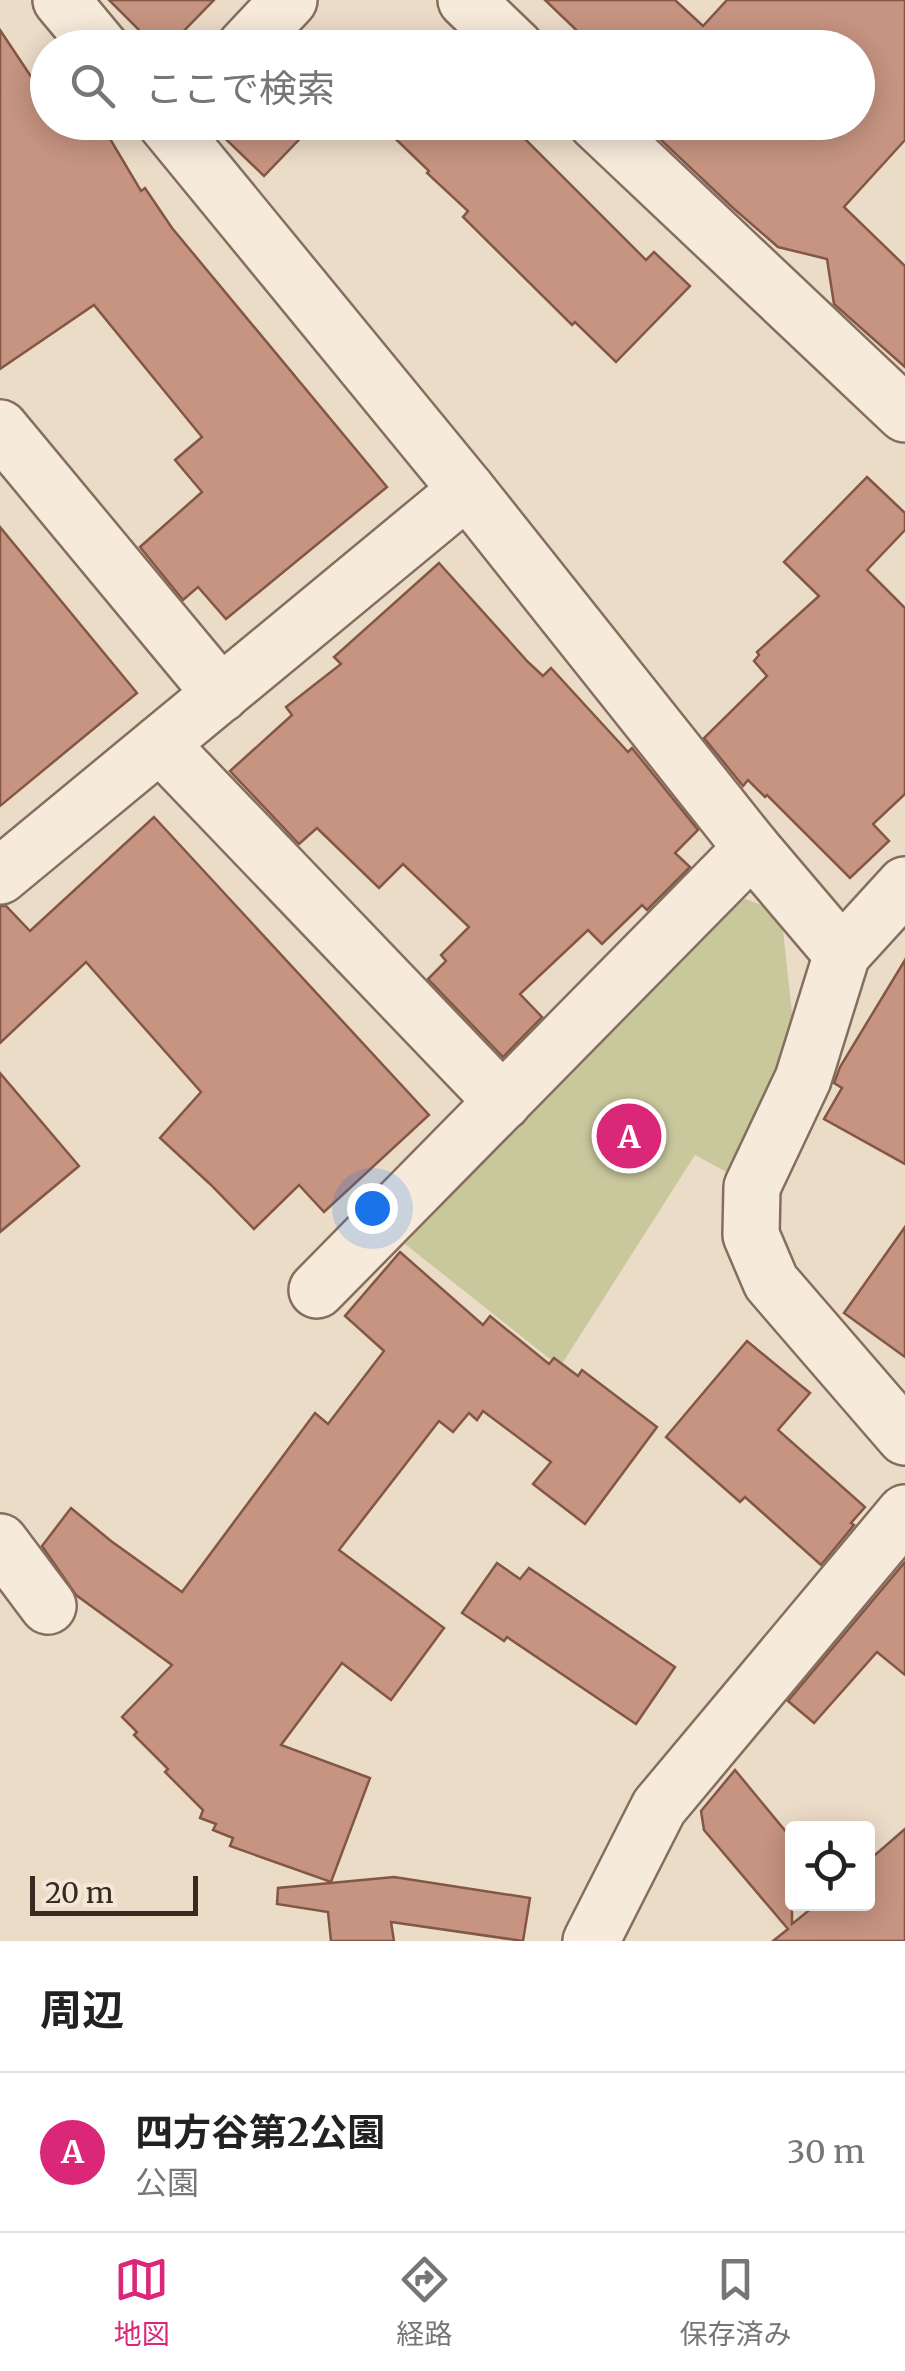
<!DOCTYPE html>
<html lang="ja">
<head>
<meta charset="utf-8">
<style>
	body { margin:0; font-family:Merriweather,"Noto Sans JP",serif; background:#f2f2f2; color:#222 }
	.controls { position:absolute; right:30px; bottom:30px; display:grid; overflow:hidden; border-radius:10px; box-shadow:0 5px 25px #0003 }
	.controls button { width:90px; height:90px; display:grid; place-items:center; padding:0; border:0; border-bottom:2px solid #e0e0e0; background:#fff; color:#222; font:50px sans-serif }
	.scale { position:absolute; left:30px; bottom:25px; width:168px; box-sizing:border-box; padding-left:10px; border:5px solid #382921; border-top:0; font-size:28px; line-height:35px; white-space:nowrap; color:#382921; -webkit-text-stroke:8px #f3e7d7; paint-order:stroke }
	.you { position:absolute; left:372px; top:1208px; width:35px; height:35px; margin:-25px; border:8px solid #fff; border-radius:50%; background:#1a73e8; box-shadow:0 0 0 15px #1a73e833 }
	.badge { display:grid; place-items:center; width:65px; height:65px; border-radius:50%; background:#db2777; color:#fff; font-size:32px; font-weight:700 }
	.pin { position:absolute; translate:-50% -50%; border:5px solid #fff; box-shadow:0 2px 10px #0006 }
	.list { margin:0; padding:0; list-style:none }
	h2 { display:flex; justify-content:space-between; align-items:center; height:130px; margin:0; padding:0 40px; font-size:42px }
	h2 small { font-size:32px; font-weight:400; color:#767676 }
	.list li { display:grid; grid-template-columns:65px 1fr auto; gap:30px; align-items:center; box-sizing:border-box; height:160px; padding:0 40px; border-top:2px solid #e0e0e0 }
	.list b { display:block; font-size:38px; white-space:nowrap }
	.list p { margin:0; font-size:32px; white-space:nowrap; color:#767676 }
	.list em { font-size:32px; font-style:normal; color:#767676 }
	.icon { flex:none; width:55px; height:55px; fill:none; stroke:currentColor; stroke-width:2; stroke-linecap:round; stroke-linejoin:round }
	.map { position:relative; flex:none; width:905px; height:1941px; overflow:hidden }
	.search { position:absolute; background:#fff; box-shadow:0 5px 25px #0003; left:30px; right:30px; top:30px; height:110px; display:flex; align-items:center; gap:25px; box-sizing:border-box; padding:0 35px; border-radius:55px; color:#767676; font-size:38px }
	.sheet { height:290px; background:#fff }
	nav { display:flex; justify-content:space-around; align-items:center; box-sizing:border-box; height:140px; border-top:2px solid #e0e0e0; background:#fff; font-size:28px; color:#767676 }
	nav a { display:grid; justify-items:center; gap:5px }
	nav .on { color:#db2777 }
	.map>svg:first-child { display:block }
	.green { fill:#c9c89d }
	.building { fill:#c69481; stroke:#835646; stroke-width:2.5 }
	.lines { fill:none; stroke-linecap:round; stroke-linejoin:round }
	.minor-casing { stroke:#866e5f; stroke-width:60 }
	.minor { stroke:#f6eadb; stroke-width:55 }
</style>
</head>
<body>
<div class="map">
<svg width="905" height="1941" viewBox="0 0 905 1941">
	<rect width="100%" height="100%" fill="#ebdcc8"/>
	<polygon class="green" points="740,897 781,912 794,1032 758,1118 730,1174 695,1155 560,1367 405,1244"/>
	<g class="building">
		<polygon points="109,0 214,0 171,44 153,44"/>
		<polygon points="545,0 675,0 703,26 727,0 905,0 905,140 844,207 905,266 905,367 834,304 827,259 778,247 733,208 642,122 858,122 858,48 595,48"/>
		<polygon points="0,30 48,102 48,122 100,122 141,191 145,188 172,228 387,487 226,619 198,587 183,600 140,547 202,492 175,460 202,437 94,305 0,369"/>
		<polygon points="208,122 316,122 264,176"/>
		<polygon points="378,122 508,122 646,260 654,252 690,286 616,362 575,322 572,325 463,217 468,211 427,173 429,171"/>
		<polygon points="867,477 905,513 905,530 867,570 905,608 905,794 873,824 889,841 850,878 767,795 765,797 748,780 743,786 704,738 767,676 754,661 759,655 757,652 819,596 784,562"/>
		<polygon points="0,527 137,693 0,806"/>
		<polygon points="439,563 528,662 543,676 551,668 628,752 632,748 698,830 675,853 690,867 647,910 642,905 602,944 588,930 520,994 542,1017 503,1057 428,979 446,961 441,955 469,927 403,864 379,888 317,828 299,844 230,771 292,715 286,707 341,664 334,657"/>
		<polygon points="154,817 429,1115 324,1212 299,1185 254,1229 210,1184 160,1138 201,1092 86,962 0,1043 0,906 6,906 30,931"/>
		<polygon points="905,960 905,1164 824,1119 842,1088 834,1083 840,1067"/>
		<polygon points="0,1073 79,1166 0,1232"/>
		<polygon points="905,1227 905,1357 844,1313"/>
		<polygon points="400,1252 483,1325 490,1316 549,1364 554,1358 578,1376 582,1370 657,1427 585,1524 533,1484 551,1462 483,1411 477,1420 469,1413 453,1432 439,1421 339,1550 444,1628 391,1700 342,1663 281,1745 370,1778 331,1882 230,1846 233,1838 213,1830 216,1824 200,1818 203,1810 165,1772 168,1769 134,1735 137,1732 122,1717 172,1665 76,1595 42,1546 71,1508 111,1541 182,1592 315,1413 328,1424 384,1351 345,1316"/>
		<polygon points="747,1341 810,1393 778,1430 865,1507 851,1523 854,1525 821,1565 745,1497 740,1502 666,1437"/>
		<polygon points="905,1562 905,1675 877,1652 814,1723 788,1701"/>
		<polygon points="497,1563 520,1579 529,1568 675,1667 636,1724 507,1637 504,1641 462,1613"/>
		<polygon points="735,1770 792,1839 792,1924 817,1904 868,1904 868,1861 905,1829 905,1941 773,1941 788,1929 704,1830 701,1811"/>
		<polygon points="394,1877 530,1898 523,1941 391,1922 394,1941 331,1941 328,1912 277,1904 278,1888"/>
	</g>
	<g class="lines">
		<g class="minor-casing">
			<g id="minor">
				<polyline points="61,0 101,48"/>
				<polyline points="466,0 516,48"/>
				<polyline points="244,48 289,0"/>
				<polyline points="165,122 467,490 752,848 842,954"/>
				<polyline points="596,122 905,414"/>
				<polyline points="0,428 221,694"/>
				<polyline points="160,744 503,1102"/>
				<polyline points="0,876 467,490"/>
				<polyline points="905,885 842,954 803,1079 752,1187 751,1235 771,1282 905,1437"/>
				<polyline points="317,1290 752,848"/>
				<polyline points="0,1542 48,1606"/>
				<polyline points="591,1941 659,1807 905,1513"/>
			</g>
		</g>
		<use href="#minor" class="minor"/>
	</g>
</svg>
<div class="controls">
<button><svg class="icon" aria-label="locate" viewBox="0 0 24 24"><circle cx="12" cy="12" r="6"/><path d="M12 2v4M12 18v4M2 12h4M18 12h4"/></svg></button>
</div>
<div class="scale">20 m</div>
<div class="you"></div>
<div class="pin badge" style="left:629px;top:1136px">A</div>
<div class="search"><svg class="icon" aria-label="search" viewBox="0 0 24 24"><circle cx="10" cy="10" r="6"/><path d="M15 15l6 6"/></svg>ここで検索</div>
</div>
<section class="sheet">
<h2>周辺<small></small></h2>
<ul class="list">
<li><span class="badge">A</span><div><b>四方谷第2公園</b><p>公園</p></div><em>30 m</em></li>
</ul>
</section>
<nav>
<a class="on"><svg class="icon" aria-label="map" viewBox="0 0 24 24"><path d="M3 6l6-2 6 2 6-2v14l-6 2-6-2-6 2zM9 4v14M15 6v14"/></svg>地図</a>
<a><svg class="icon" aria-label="directions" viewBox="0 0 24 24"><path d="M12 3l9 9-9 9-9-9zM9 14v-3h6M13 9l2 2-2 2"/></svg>経路</a>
<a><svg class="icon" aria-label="saved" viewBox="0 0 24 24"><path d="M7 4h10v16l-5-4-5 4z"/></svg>保存済み</a>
</nav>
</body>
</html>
